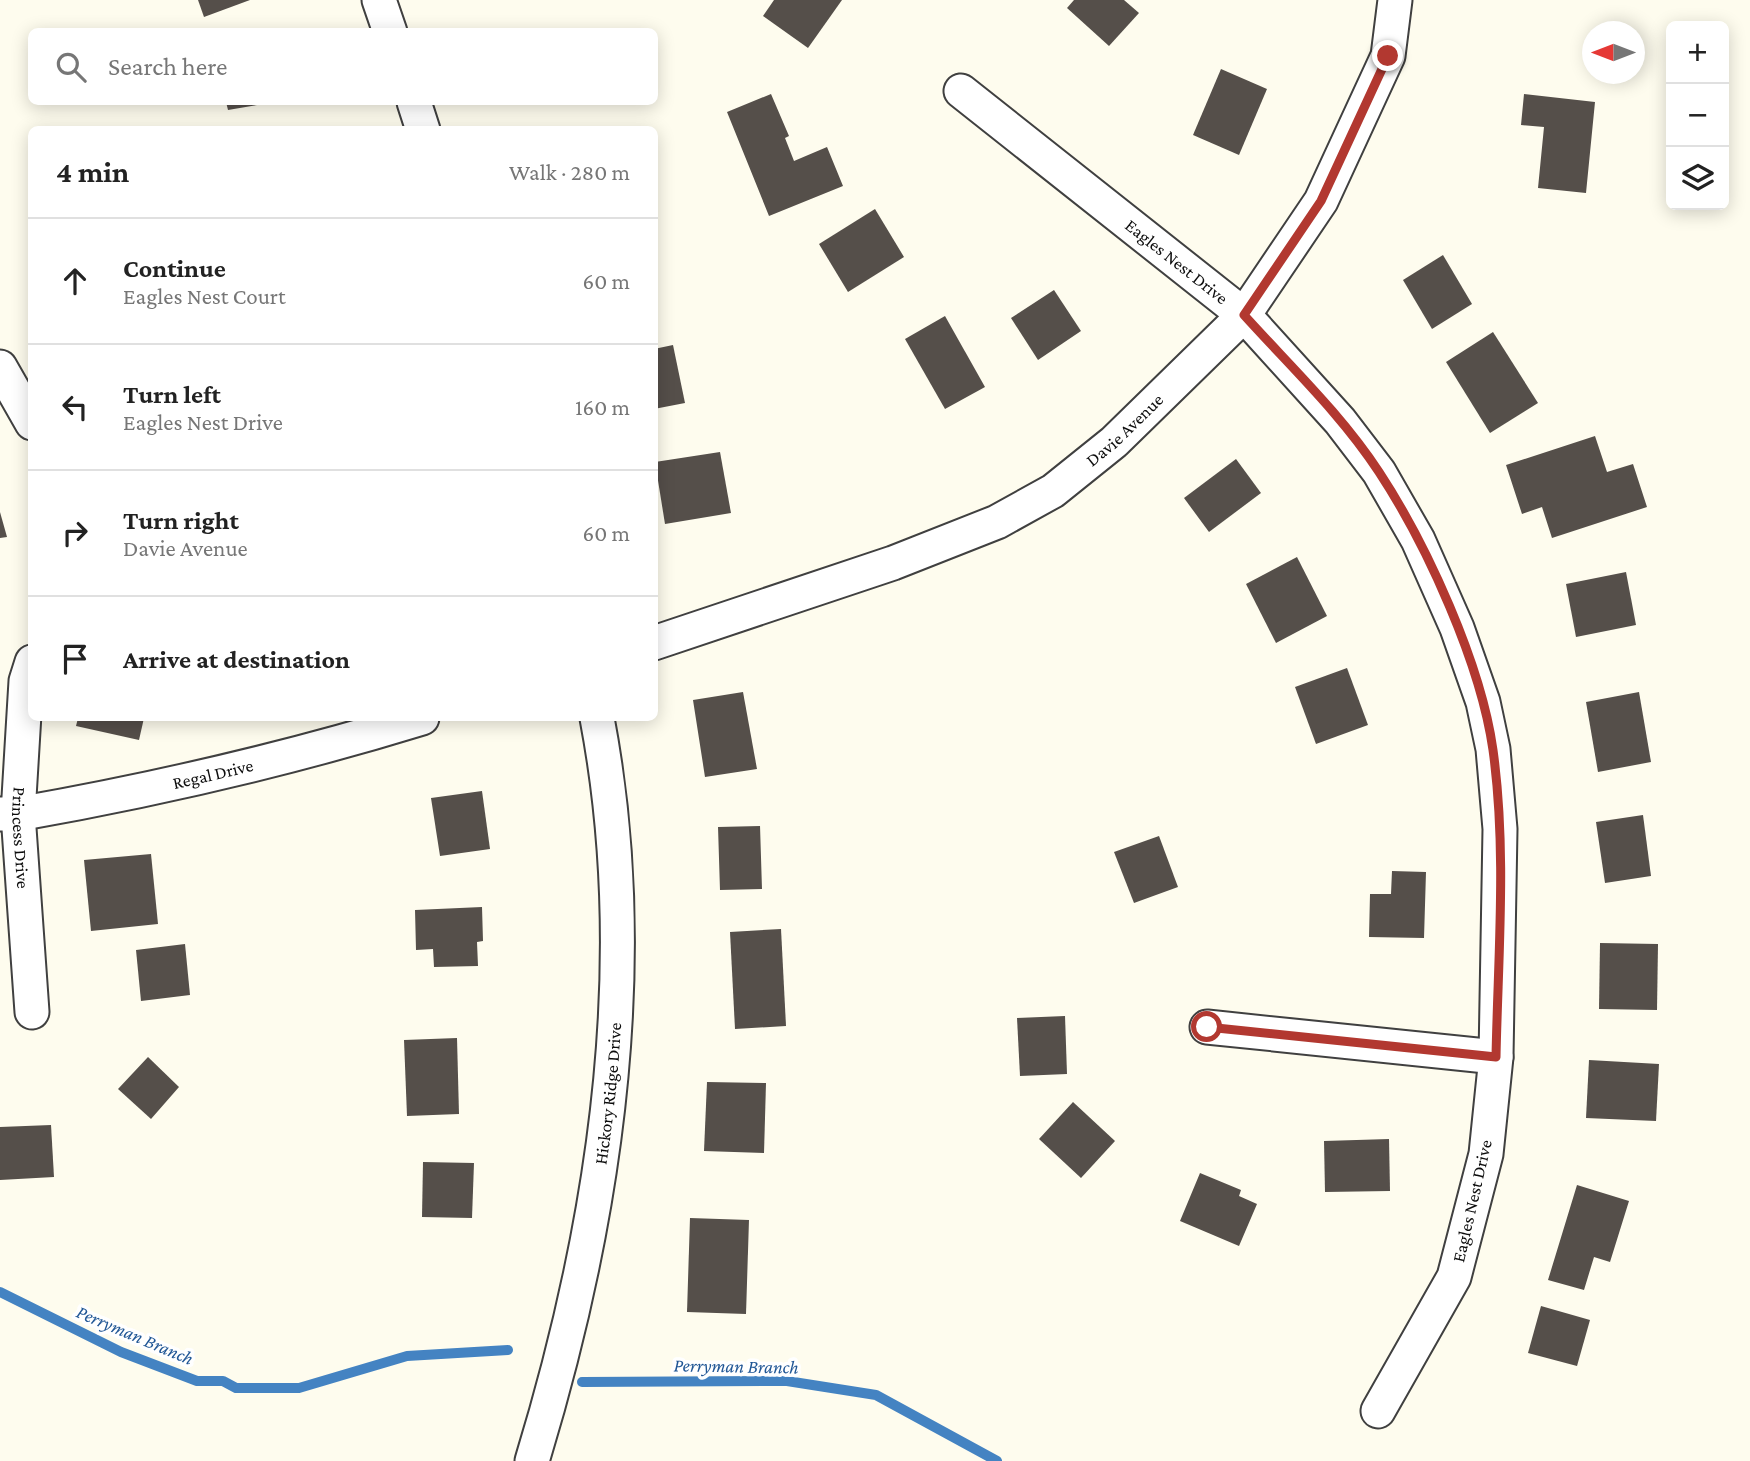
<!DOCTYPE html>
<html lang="en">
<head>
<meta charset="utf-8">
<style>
	body { margin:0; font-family:"Crimson Pro",serif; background:#f2f2f2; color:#222 }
	.controls { position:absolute; right:21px; top:21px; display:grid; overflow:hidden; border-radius:10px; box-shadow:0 4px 18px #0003 }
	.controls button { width:63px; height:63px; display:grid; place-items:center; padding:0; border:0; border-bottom:2px solid #e0e0e0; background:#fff; color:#222; font:35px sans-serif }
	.compass { position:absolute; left:1582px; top:21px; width:63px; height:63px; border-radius:50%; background:#fff; box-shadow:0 4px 18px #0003; rotate:270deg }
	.stop { position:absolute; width:21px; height:21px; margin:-16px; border:5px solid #b23830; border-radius:50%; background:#fff }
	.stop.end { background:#b23830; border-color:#fff; box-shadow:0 2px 7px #0008 }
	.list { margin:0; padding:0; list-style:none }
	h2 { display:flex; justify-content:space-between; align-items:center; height:91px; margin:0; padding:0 28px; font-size:30px }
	h2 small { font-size:23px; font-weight:400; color:#767676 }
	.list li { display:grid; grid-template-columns:46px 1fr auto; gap:21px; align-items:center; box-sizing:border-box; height:126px; padding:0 28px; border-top:2px solid #e0e0e0 }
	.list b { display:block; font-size:26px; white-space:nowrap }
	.list p { margin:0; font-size:23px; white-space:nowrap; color:#767676 }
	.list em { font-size:23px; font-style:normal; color:#767676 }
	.icon { flex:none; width:38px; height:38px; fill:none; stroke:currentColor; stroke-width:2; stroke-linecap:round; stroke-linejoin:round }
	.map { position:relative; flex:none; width:1750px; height:1461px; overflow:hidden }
	.search { position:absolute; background:#fff; box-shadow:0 4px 18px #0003; left:28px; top:28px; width:630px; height:77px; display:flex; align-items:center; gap:18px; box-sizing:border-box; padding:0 24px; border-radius:10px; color:#767676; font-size:26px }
	.panel { position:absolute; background:#fff; box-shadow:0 4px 18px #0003; left:28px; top:126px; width:630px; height:595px; border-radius:10px }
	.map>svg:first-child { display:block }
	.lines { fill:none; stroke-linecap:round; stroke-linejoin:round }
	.stream { stroke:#4483c2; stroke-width:10 }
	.building { fill:#554f4a }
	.street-casing { stroke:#404040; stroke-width:37 }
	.street { stroke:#fff; stroke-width:33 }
	.route { stroke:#b23830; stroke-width:9 }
	.labels { text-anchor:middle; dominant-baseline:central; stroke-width:7; stroke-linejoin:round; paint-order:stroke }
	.street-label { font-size:18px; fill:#0d0d0d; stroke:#fff }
	.water-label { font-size:19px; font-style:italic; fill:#205695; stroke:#fff }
</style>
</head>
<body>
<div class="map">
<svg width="1750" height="1461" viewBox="0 0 1750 1461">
	<rect width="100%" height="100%" fill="#fefcee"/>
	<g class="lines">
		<g class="stream">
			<polyline points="0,1292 121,1352 197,1381 223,1381 236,1388 299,1388 407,1356 508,1350"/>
			<polyline points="582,1382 787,1381 876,1395 997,1461"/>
		</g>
	</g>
	<g class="building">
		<polygon points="198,0 250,0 204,17"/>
		<polygon points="774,0 842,0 808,48 763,16"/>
		<polygon points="1074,0 1124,0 1139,13 1109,46 1067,8"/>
		<polygon points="1221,69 1267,89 1239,155 1193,135"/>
		<polygon points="771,94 789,136 785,138 794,161 827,147 843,186 769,216 727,112"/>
		<polygon points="1524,94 1595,102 1586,193 1538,188 1544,127 1521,125"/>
		<polygon points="226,102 268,102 269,103 228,110"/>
		<polygon points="875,209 904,257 848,292 819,244"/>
		<polygon points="1443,255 1472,304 1432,329 1403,280"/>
		<polygon points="1054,290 1081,331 1038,360 1011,318"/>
		<polygon points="945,316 985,387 945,409 905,339"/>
		<polygon points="1493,332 1538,403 1490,433 1446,362"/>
		<polygon points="673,345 685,403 654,409 654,349"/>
		<polygon points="1595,436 1607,472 1633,464 1647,507 1552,538 1542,507 1522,514 1506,465"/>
		<polygon points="720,452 731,513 665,524 655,462"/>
		<polygon points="1236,459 1261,493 1209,532 1184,498"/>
		<polygon points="0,512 7,537 0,538"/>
		<polygon points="1297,557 1327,616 1276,643 1246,584"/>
		<polygon points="1626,572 1636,625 1576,637 1566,584"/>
		<polygon points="1347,668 1368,725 1316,744 1295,687"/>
		<polygon points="743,692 757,769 705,777 693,700"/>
		<polygon points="1639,692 1651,762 1598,772 1586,702"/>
		<polygon points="78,718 144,718 139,740 76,726"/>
		<polygon points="482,791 490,849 440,856 431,798"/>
		<polygon points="1643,815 1651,876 1605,883 1596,822"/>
		<polygon points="760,826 762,889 720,890 718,827"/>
		<polygon points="1159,836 1178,887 1134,903 1114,852"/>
		<polygon points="151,854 158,924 91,931 84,860"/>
		<polygon points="1392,871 1426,872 1424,938 1369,937 1370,894 1391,894"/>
		<polygon points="482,907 483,941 477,942 478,966 434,967 433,949 416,950 415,910"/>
		<polygon points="781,929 786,1026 735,1029 730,932"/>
		<polygon points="1600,943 1658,944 1657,1010 1599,1009"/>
		<polygon points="185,944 190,995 141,1001 136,950"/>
		<polygon points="1065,1016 1067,1074 1020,1076 1017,1018"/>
		<polygon points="457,1038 459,1114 407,1116 404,1040"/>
		<polygon points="148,1057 179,1087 151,1119 118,1089"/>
		<polygon points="1589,1060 1659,1064 1656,1121 1586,1118"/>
		<polygon points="707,1082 766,1083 764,1153 704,1151"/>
		<polygon points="1073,1102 1115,1141 1081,1178 1039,1139"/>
		<polygon points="51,1125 54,1177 0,1180 0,1127"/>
		<polygon points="1389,1139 1390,1191 1325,1192 1324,1141"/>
		<polygon points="423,1162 474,1163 472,1218 422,1217"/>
		<polygon points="1200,1173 1241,1190 1239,1196 1257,1204 1239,1246 1180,1221"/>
		<polygon points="1577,1185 1629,1201 1610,1262 1594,1257 1584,1290 1548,1280"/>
		<polygon points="690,1218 749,1220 746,1314 687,1312"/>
		<polygon points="1541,1306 1590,1320 1577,1366 1528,1353"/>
	</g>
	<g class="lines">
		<g class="street-casing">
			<g id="street">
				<polyline points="379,0 390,32"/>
				<path id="s1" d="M961,91L1244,315L1340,421L1379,472L1418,540L1457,628L1483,702L1493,749L1500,829L1496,1057L1486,1154L1454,1277L1378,1411"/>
				<polyline points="414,102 423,130"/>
				<polyline points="0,367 32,423"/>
				<path id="s2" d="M654,643L893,563L997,522L1053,491L1114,442L1244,315L1321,201L1388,56L1395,0"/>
				<path id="s3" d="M32,662L26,681L18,814L32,1012"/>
				<path id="s4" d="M0,814H18C154,790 289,759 422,718"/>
				<polyline points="1207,1027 1496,1057"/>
				<path id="s5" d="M532,1461C605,1222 644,965 597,718"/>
			</g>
		</g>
		<use href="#street" class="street"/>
	</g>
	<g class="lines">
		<path class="route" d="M1207,1027L1496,1057C1498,956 1507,851 1493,750C1481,664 1427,545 1379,472C1341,414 1290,366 1244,315L1321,201L1388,56"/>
	</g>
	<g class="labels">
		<g class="street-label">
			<text stroke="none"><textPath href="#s1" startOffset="275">Eagles Nest Drive</textPath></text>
			<text stroke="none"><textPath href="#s2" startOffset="522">Davie Avenue</textPath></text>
			<text stroke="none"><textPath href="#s4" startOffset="217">Regal Drive</textPath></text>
			<text stroke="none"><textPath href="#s3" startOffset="177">Princess Drive</textPath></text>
			<text stroke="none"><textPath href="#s5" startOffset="376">Hickory Ridge Drive</textPath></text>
			<text transform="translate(1472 1201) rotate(-77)">Eagles Nest Drive</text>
		</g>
		<g class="water-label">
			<text transform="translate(135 1335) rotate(23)">Perryman Branch</text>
			<text transform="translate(736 1366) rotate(1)">Perryman Branch</text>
		</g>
	</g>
</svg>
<div class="controls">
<button>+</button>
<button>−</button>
<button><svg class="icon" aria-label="layers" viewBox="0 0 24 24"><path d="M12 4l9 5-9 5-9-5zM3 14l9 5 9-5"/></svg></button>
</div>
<svg class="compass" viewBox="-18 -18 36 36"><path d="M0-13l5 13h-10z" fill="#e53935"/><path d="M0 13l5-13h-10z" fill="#767676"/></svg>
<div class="stop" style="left:1207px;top:1027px"></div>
<div class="stop end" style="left:1388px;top:56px"></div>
<div class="search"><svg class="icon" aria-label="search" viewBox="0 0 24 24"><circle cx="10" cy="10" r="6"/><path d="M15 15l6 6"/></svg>Search here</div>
<section class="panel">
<h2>4 min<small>Walk · 280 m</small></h2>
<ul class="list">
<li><svg class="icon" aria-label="ahead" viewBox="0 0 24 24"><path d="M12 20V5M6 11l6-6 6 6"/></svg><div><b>Continue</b><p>Eagles Nest Court</p></div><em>60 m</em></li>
<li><svg class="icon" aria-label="left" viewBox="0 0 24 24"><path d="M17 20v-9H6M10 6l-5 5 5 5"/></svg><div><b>Turn left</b><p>Eagles Nest Drive</p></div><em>160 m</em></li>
<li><svg class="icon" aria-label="right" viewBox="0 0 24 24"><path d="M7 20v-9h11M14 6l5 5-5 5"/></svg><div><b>Turn right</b><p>Davie Avenue</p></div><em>60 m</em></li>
<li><svg class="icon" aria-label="arrive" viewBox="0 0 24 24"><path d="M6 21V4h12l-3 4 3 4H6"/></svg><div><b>Arrive at destination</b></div></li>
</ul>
</section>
</div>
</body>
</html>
